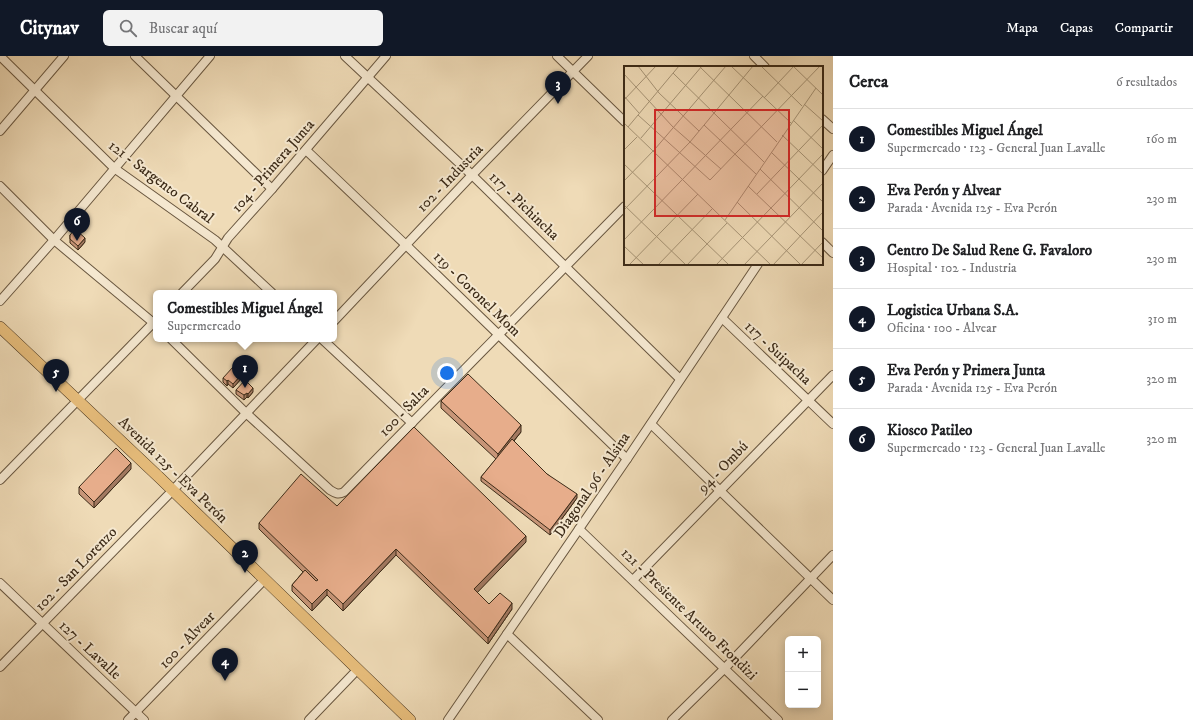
<!DOCTYPE html>
<html lang="es">
<head>
<meta charset="utf-8">
<style>
	body { margin:0; font-family:"IM FELL DW Pica",serif; background:#f2f2f2; color:#202124 }
	.controls { position:absolute; right:12px; bottom:12px; display:grid; overflow:hidden; border-radius:6px; box-shadow:0 2px 10px #0003 }
	.controls button { width:36px; height:36px; display:grid; place-items:center; padding:0; border:0; border-bottom:1px solid #e0e0e0; background:#fff; color:#202124; font:20px sans-serif }
	.you { position:absolute; left:447px; top:317px; width:14px; height:14px; margin:-10px; border:3px solid #fff; border-radius:50%; background:#1a73e8; box-shadow:0 0 0 6px #1a73e833 }
	.badge { display:grid; place-items:center; width:26px; height:26px; border-radius:50%; background:#111827; color:#fff; font-size:13px; font-weight:700 }
	.pin { position:absolute; translate:-50% -33px; filter:drop-shadow(0 1px 2px #0008) }
	.pin::after { content:''; position:absolute; top:21px; width:14px; height:12px; background:inherit; clip-path:polygon(0 0,100% 0,50% 100%) }
	.popup { position:absolute; left:153px; top:234px; width:184px; height:52px; box-sizing:border-box; display:grid; place-content:center; border-radius:6px; background:#fff; filter:drop-shadow(0 1px 3px #0005); font-size:13px; white-space:nowrap; color:#757577 }
	.popup b { font-size:15px; color:#202124 }
	.popup::after { content:''; position:absolute; left:50%; top:100%; margin-left:-8px; border:8px solid transparent; border-top-color:#fff }
	.list { margin:0; padding:0; list-style:none }
	h2 { display:flex; justify-content:space-between; align-items:center; height:52px; margin:0; padding:0 16px; font-size:17px }
	h2 small { font-size:13px; font-weight:400; color:#757577 }
	.list li { display:grid; grid-template-columns:26px 1fr auto; gap:12px; align-items:center; box-sizing:border-box; height:60px; padding:0 16px; border-top:1px solid #e0e0e0 }
	.list b { display:block; font-size:15px; white-space:nowrap }
	.list p { margin:0; font-size:13px; white-space:nowrap; color:#757577 }
	.list em { font-size:13px; font-style:normal; color:#757577 }
	.icon { flex:none; width:22px; height:22px; fill:none; stroke:currentColor; stroke-width:2; stroke-linecap:round; stroke-linejoin:round }
	.map { position:relative; flex:none; width:833px; height:664px; overflow:hidden }
	header { display:flex; align-items:center; gap:24px; box-sizing:border-box; height:56px; padding:0 20px; background:#111827; color:#fff }
	header strong { font-size:19px }
	nav { display:flex; gap:22px; margin-inline-start:auto; font-size:14px }
	.search { width:280px; height:36px; background:#f2f2f2; display:flex; align-items:center; gap:10px; box-sizing:border-box; padding:0 14px; border-radius:6px; color:#757577; font-size:15px }
	main { display:flex }
	aside { flex:1; background:#fff }
	.map>svg:first-child { display:block }
	.lines { fill:none; stroke-linecap:round; stroke-linejoin:round }
	.minor-casing { stroke:#695740; stroke-width:10 }
	.major-casing { stroke:#3c2b18; stroke-width:12 }
	.minor { stroke:#f5e8d0; stroke-width:8 }
	.major { stroke:#e8be7c; stroke-width:11 }
	.wall { fill:#c79578; stroke:#3c2b18 }
	.shaded-wall { fill:#a27961; stroke:#3c2b18 }
	.building { fill:#e7ad8b; stroke:#3c2b18 }
	.labels { text-anchor:middle; dominant-baseline:central; stroke-width:4; stroke-linejoin:round; paint-order:stroke }
	.street-label { font-size:15px; fill:#3c2b18; stroke:#f5e8d0 }
	.inset-road { fill:none; stroke:#a79577; stroke-width:1 }
	.view { fill:#d62828; fill-opacity:0.15; stroke:#d62828; stroke-width:2 }
	.inset-edge { fill:none; stroke:#3c2b18; stroke-width:2 }
</style>
</head>
<body>
<header>
<strong>Citynav</strong>
<div class="search"><svg class="icon" aria-label="search" viewBox="0 0 24 24"><circle cx="10" cy="10" r="6"/><path d="M15 15l6 6"/></svg>Buscar aquí</div>
<nav><a>Mapa</a><a>Capas</a><a>Compartir</a></nav>
</header>
<main>
<div class="map">
<svg width="833" height="664" viewBox="0 0 833 664">
	<rect width="100%" height="100%" fill="#efdbb7"/>
	<filter id="stains"><feTurbulence type="fractalNoise" baseFrequency=".005" numOctaves="4"/><feColorMatrix values="0 0 0 0 .2 0 0 0 0 .09 0 0 0 0 .02 0 0 0 .5 -.17"/></filter>
	<radialGradient id="worn" r=".72"><stop offset=".6" stop-color="#630" stop-opacity="0"/><stop offset="1" stop-color="#630" stop-opacity=".3"/></radialGradient>
	<g class="lines">
		<g class="minor-casing">
			<g id="minor">
				<polyline points="0,0 114,112 215,184 272,237"/>
				<polyline points="135,0 272,133"/>
				<polyline points="345,0 472,119 680,323"/>
				<polyline points="557,0 625,66"/>
				<polyline points="754,0 765,11"/>
				<polyline points="822,63 833,73"/>
				<polyline points="0,75 64,0"/>
				<polyline points="306,94 406,189 627,403"/>
				<polyline points="822,115 833,99"/>
				<polyline points="0,130 54,184 156,269"/>
				<polyline points="822,186 833,197"/>
				<polyline points="182,237 215,203 228,182 272,133 386,0"/>
				<polyline points="0,245 54,184 210,0"/>
				<polyline points="722,262 833,368"/>
				<polyline points="334,265 472,119 588,0"/>
				<path d="M171,283L246,357L330,434C335,437 338,439 344,436L625,150"/>
				<polyline points="322,283 412,367"/>
				<polyline points="651,368 833,544"/>
				<polyline points="0,424 156,264"/>
				<polyline points="579,473 778,664"/>
				<polyline points="633,524 833,319"/>
				<polyline points="0,527 144,664"/>
				<polyline points="507,578 598,664"/>
				<polyline points="0,611 173,434 317,283"/>
				<polyline points="128,664 265,523"/>
				<polyline points="309,664 358,613"/>
				<polyline points="448,664 627,403 758,208"/>
				<polyline points="672,664 725,612 833,499"/>
			</g>
		</g>
		<g class="major-casing">
			<polyline id="major" points="0,271 161,423 410,664"/>
		</g>
		<use href="#minor" class="minor"/>
		<use href="#major" class="major"/>
	</g>
	<g class="wall">
		<polygon points="70,179 85,186 78,194 70,187"/>
		<polygon points="223,322 241,323 233,332 228,328 227,330 223,326"/>
		<polygon points="236,334 253,336 248,342 247,341 244,344 236,338"/>
		<polygon points="441,345 521,376 514,385 547,418 577,442 550,479 481,425 481,421 496,403 441,352"/>
		<polygon points="131,413 94,452 79,438 79,431"/>
		<polygon points="337,450 526,486 477,536 489,548 512,553 488,588 396,499 343,555 327,539 312,555 292,535 292,529 303,516 259,473 259,467"/>
	</g>
	<g class="shaded-wall">
		<polygon points="85,182 85,186 78,194 78,190"/>
		<polygon points="241,319 241,323 233,332 233,328"/>
		<polygon points="228,324 228,328 227,330 227,325"/>
		<polygon points="253,332 253,336 248,342 248,338"/>
		<polygon points="247,337 247,341 244,344 244,339"/>
		<polygon points="521,369 521,376 498,404 498,398"/>
		<polygon points="131,407 131,413 94,452 94,446"/>
		<polygon points="577,438 577,442 550,479 550,474"/>
		<polygon points="526,480 526,486 474,540 474,533"/>
		<polygon points="396,493 396,499 343,555 343,548"/>
		<polygon points="327,533 327,539 312,555 312,548"/>
		<polygon points="512,547 512,553 488,588 488,582"/>
	</g>
	<g class="building">
		<polygon points="75,173 85,182 78,190 70,183 70,179"/>
		<polygon points="233,311 241,319 233,328 228,324 227,325 223,322"/>
		<polygon points="468,318 521,369 498,398 441,345"/>
		<polygon points="245,324 253,332 248,338 247,337 244,339 236,334"/>
		<polygon points="414,371 526,480 474,533 489,548 500,537 512,547 488,582 396,493 343,548 327,533 312,548 292,529 305,514 316,525 318,524 259,467 301,418 337,450"/>
		<polygon points="512,383 547,418 577,438 550,474 481,421"/>
		<polygon points="116,392 131,407 94,446 79,431"/>
	</g>
	<g class="labels">
		<g class="street-label">
			<text transform="translate(273 110) rotate(-49)">104 - Primera Junta</text>
			<text transform="translate(450 122) rotate(-46)">102 - Industria</text>
			<text transform="translate(161 126) rotate(37)">121 - Sargento Cabral</text>
			<text transform="translate(524 150) rotate(44)">117 - Pichincha</text>
			<text transform="translate(477 238) rotate(44)">119 - Coronel Mom</text>
			<text transform="translate(778 297) rotate(43)">117 - Suipacha</text>
			<text transform="translate(404 355) rotate(-46)">100 - Salta</text>
			<text transform="translate(723 411) rotate(-46)">94 - Ombú</text>
			<text transform="translate(173 414) rotate(44)">Avenida 125 - Eva Perón</text>
			<text transform="translate(592 429) rotate(-56)">Diagonal 96 - Alsina</text>
			<text transform="translate(76 513) rotate(-46)">102 - San Lorenzo</text>
			<text transform="translate(689 558) rotate(44)">121 - Presiente Arturo Frondizi</text>
			<text transform="translate(187 584) rotate(-46)">100 - Alvear</text>
			<text transform="translate(90 594) rotate(43)">127 - Lavalle</text>
		</g>
	</g>
	<g transform="translate(624 10)">
		<rect width="199" height="199" fill="#efdbb7"/>
		<path class="inset-road" d="M14,0L35,27L75,65M75,0L153,76M107,0L167,57M137,0L178,40M169,0L199,29M49,7L140,96M0,8L49,61L97,103M0,30L15,47M140,32L170,0M0,34L32,0M180,38L199,55M14,49L86,114L196,0M169,54L199,83M0,57L147,199M80,59L132,108M4,61L55,0M158,69L199,108M17,72L78,0M0,84L13,71M147,86L199,136M0,98L105,199M136,103L199,165M0,115L31,83L102,0M124,120L199,192M133,128L199,59M113,136L177,199M0,139L62,199M0,144L66,76L129,0M101,154L192,22M0,174L139,30M0,180L20,199M5,199L74,128M34,199L89,142M63,199L103,157M92,199L199,88M120,199L199,117M149,199L199,146M177,199L199,176"/>
		<path class="view" d="M31,44H165V150H31Z"/>
		<rect width="199" height="199" class="inset-edge"/>
	</g>
	<rect width="100%" height="100%" filter="url(#stains)"/>
	<rect width="100%" height="100%" fill="url(#worn)"/>
</svg>
<div class="controls">
<button>+</button>
<button>−</button>
</div>
<div class="you"></div>
<div class="pin badge" style="left:245px;top:332px">1</div>
<div class="popup"><b>Comestibles Miguel Ángel</b>Supermercado</div>
<div class="pin badge" style="left:245px;top:517px">2</div>
<div class="pin badge" style="left:558px;top:48px">3</div>
<div class="pin badge" style="left:225px;top:625px">4</div>
<div class="pin badge" style="left:56px;top:336px">5</div>
<div class="pin badge" style="left:77px;top:185px">6</div>
</div>
<aside>
<h2>Cerca<small>6 resultados</small></h2>
<ul class="list">
<li><span class="badge">1</span><div><b>Comestibles Miguel Ángel</b><p>Supermercado · 123 - General Juan Lavalle</p></div><em>160 m</em></li>
<li><span class="badge">2</span><div><b>Eva Perón y Alvear</b><p>Parada · Avenida 125 - Eva Perón</p></div><em>230 m</em></li>
<li><span class="badge">3</span><div><b>Centro De Salud Rene G. Favaloro</b><p>Hospital · 102 - Industria</p></div><em>230 m</em></li>
<li><span class="badge">4</span><div><b>Logistica Urbana S.A.</b><p>Oficina · 100 - Alvear</p></div><em>310 m</em></li>
<li><span class="badge">5</span><div><b>Eva Perón y Primera Junta</b><p>Parada · Avenida 125 - Eva Perón</p></div><em>320 m</em></li>
<li><span class="badge">6</span><div><b>Kiosco Patileo</b><p>Supermercado · 123 - General Juan Lavalle</p></div><em>320 m</em></li>
</ul>
</aside>
</main>
</body>
</html>
